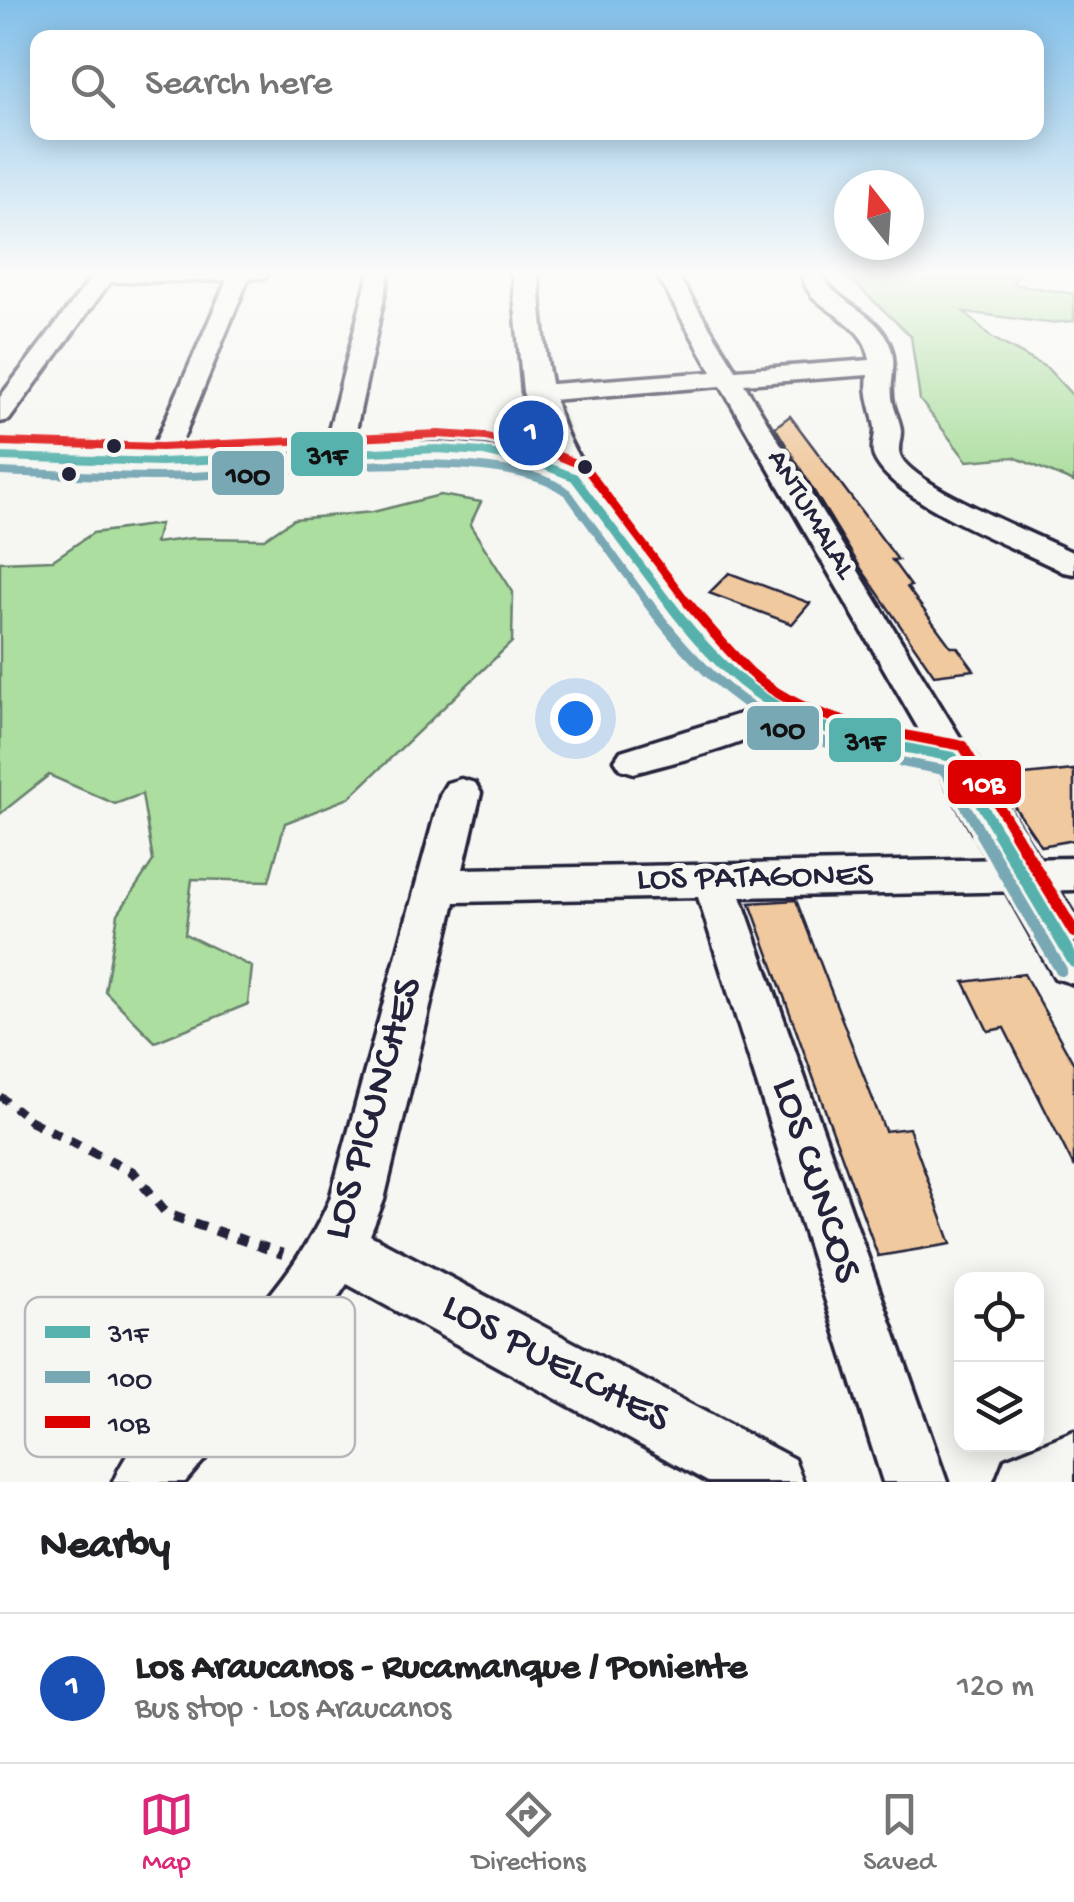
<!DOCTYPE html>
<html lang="en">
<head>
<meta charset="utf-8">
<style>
	body { margin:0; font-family:"Gochi Hand",sans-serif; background:#f6f6f6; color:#202124 }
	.controls { position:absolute; right:30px; bottom:30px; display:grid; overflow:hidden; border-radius:20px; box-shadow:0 5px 25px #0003 }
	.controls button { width:90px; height:90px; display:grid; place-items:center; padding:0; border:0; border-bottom:2px solid #e0e0e0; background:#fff; color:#202124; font:50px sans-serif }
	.compass { position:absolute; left:834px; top:170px; width:90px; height:90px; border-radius:50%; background:#fff; box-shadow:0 5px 25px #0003; rotate:343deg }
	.you { position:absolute; left:575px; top:718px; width:35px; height:35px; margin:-25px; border:8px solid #fff; border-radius:50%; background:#1a73e8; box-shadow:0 0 0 15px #1a73e833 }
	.badge { display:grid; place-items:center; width:65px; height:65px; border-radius:50%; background:#db2777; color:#fff; font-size:32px; font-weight:700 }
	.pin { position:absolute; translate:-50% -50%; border:5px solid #fff; box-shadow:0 2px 10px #0006 }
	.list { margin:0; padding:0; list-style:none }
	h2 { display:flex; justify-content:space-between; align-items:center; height:130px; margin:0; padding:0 40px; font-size:42px }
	h2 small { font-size:32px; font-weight:400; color:#757577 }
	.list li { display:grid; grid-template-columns:65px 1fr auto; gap:30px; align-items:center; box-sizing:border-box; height:150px; padding:0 40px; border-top:2px solid #e0e0e0 }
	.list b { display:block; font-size:38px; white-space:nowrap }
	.list p { margin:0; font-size:32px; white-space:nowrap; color:#757577 }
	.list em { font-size:32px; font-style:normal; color:#757577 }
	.icon { flex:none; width:55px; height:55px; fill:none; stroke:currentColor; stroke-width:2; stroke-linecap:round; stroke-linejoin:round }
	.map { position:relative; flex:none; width:1074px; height:1482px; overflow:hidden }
	.search { position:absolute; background:#fff; box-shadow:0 5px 25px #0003; left:30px; right:30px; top:30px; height:110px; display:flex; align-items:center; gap:25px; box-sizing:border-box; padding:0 35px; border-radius:20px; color:#757577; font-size:38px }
	.sheet { height:280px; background:#fff }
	nav { display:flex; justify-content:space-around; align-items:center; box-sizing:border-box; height:140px; border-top:2px solid #e0e0e0; background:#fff; font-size:28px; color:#757577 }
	nav a { display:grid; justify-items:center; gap:5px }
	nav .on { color:#db2777 }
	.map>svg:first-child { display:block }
	.green { fill:#acde9f; stroke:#67806d; stroke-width:2.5 }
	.building { fill:#f0c99f; stroke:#22223b; stroke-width:2.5 }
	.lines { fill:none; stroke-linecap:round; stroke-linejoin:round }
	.minor-casing { stroke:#22223b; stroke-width:7 }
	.tertiary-casing { stroke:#22223b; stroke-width:7 }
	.path-far1 { stroke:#22223b; stroke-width:8; stroke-dasharray:9 9; stroke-linecap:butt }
	.path { stroke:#22223b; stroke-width:10; stroke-dasharray:11 11; stroke-linecap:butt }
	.minor { fill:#f6f6f2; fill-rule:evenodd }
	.tertiary { fill:#f6f6f2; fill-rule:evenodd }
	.bus-1-far2-casing { stroke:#f6f6f2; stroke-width:14 }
	.bus-1-far1-casing { stroke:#f6f6f2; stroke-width:18 }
	.bus-1-casing { stroke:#f6f6f2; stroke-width:20 }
	.bus-2-far2-casing { stroke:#f6f6f2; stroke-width:14 }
	.bus-2-far1-casing { stroke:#f6f6f2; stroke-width:18 }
	.bus-2-casing { stroke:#f6f6f2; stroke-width:20 }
	.bus-3-far2-casing { stroke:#f6f6f2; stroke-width:14 }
	.bus-3-far1-casing { stroke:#f6f6f2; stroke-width:18 }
	.bus-3-casing { stroke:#f6f6f2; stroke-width:20 }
	.bus-1-far2 { stroke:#57b1ac; stroke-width:8 }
	.bus-1-far1 { stroke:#57b1ac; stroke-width:10 }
	.bus-1 { stroke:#57b1ac; stroke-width:12 }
	.bus-2-far2 { stroke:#79a8b5; stroke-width:8 }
	.bus-2-far1 { stroke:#79a8b5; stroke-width:10 }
	.bus-2 { stroke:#79a8b5; stroke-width:12 }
	.bus-3-far2 { stroke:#d00; stroke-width:8 }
	.bus-3-far1 { stroke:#d00; stroke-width:10 }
	.bus-3 { stroke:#d00; stroke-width:12 }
	.bus-dot { fill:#22223b; stroke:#f6f6f2; stroke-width:4 }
	.labels { text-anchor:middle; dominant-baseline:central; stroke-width:10; stroke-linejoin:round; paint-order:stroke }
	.far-street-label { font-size:30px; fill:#22223b; stroke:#f6f6f2 }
	.street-label { font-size:35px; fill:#22223b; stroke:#f6f6f2 }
	.near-street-label { font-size:42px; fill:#22223b; stroke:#f6f6f2 }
	.key { fill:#f6f6f2; stroke:#b6b6bb; stroke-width:2.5 }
	.key-label { font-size:28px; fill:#22223b }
	.line-badge { stroke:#f6f6f2; stroke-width:4 }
	.badge-label { font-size:28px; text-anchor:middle; font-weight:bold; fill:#fff }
	.pale-badge-label { font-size:28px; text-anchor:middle; font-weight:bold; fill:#111 }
</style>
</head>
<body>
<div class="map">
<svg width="1074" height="1482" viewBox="0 0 1074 1482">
	<rect width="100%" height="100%" fill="#f6f6f2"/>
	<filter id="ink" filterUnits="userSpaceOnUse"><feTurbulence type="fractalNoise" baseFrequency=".01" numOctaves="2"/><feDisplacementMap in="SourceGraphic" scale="20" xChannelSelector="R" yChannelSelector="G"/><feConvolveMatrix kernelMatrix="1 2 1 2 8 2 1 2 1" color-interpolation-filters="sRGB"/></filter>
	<g filter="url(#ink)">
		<g class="green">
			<polygon points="866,273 1027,273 1018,275 1013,284 1074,294 1074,321 1048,323 964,312 991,337 1047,368 1074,397 1074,482 1014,457 967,461 920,400 911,336 846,275"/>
			<polygon points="440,495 481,502 470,525 513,592 512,642 349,798 285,823 269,881 192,879 185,934 252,967 248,1004 155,1042 105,991 118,914 153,861 142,794 115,804 49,775 0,814 0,562 53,560 93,533 160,524 155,543 193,538 264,539 294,519 373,512"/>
		</g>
		<g class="building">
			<polygon points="790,416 898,560 892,560 911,586 907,587 951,647 957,647 974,670 934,675 860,567 775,427"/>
			<polygon points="729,573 810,603 792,624 709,593"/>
			<polygon points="1074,770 1074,840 1041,846 995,778"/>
			<polygon points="796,900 885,1131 909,1128 951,1244 878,1256 750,903"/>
			<polygon points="1024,974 1074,1064 1074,1167 1004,1028 988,1031 964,982"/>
		</g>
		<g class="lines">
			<g class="minor-casing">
				<g id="minor">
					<polygon points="95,273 268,273 265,277 248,279 171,468 161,470 147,462 227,280 110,282 9,420 0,422 0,397"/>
					<polygon points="369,273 389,273 351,454 337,462 323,454"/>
					<path d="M656,273H676L736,370L870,360C864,314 803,311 803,273H821C835,304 875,310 889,343C899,364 888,381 893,403C895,413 901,422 901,432C901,440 897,448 900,455C910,485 1042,537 1074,553V574L1063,572C1018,548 893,503 874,457C870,447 876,438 875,427C872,408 865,395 868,375L744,384L972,757L966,766L953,770L940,766L721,386L539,401L526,393L539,385L712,372Z"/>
					<path d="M776,697L789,700L794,709C774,741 672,762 634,773L621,769L615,760L621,751L740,714Z"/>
					<path d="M461,779L475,783L481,793L463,869L1074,858V890L741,897L947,1482H883L698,897L455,902L384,1200L370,1235L794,1459L803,1482H708L347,1284L313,1334L185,1482H113C130,1441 164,1410 194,1378C246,1324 300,1269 330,1199L441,793L447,783Z"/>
					<polygon points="1074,1431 1074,1482 996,1482 1005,1459"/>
				</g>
			</g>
			<g class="tertiary-casing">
				<path id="tertiary" d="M512,273H538C543,325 545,380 565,430C580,468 608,498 633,530C685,597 733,674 814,710C864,731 918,731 969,746L1074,915V984L1055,978L938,770C757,740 721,705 617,560C605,543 573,490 557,483C470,441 343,465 250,469C166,473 83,472 0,467V447C85,452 169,453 254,449C352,445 448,432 545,456L523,392Z"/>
			</g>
			<polyline class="path-far1" points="0,1096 35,1124"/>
			<polyline class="path" points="30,1121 133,1172 167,1214 283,1254"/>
			<use href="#minor" class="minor"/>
			<use href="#tertiary" class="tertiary"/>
			<g class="bus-1-far2-casing">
				<polyline id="bus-1-far2" points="0,457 161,462 437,449 484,452 543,465 574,477 671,606"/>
			</g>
			<g class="bus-1-far1-casing">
				<path id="bus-1-far1" d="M669,603C758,721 816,731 953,757L1000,836"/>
			</g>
			<g class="bus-1-casing">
				<polyline id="bus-1" points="998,834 1074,962"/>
			</g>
			<g class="bus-2-far2-casing">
				<path id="bus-2-far2" d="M0,472C53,474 107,477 161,477C254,477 499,439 568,493L650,606"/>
			</g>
			<g class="bus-2-far1-casing">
				<path id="bus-2-far1" d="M648,603C736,721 803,745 944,770L983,836"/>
			</g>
			<g class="bus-2-casing">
				<polyline id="bus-2" points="981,834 1061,970"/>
			</g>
			<g class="bus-3-far2-casing">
				<polyline id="bus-3-far2" points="0,442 161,447 438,434 486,437 547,451 585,467 690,606"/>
			</g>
			<g class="bus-3-far1-casing">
				<path id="bus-3-far1" d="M688,603C708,627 729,652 751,673C807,724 893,732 963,746L1017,836"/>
			</g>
			<g class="bus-3-casing">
				<polyline id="bus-3" points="1015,834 1074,932"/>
			</g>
			<use href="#bus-1-far2" class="bus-1-far2"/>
			<use href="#bus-1-far1" class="bus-1-far1"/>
			<use href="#bus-1" class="bus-1"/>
			<use href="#bus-2-far2" class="bus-2-far2"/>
			<use href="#bus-2-far1" class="bus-2-far1"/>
			<use href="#bus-2" class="bus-2"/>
			<use href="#bus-3-far2" class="bus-3-far2"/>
			<use href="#bus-3-far1" class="bus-3-far1"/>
			<use href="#bus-3" class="bus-3"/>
		</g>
	</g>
	<linearGradient id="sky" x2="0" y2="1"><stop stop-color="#82bfe9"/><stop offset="0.57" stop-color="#fbfbf9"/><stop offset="1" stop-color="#fbfbf9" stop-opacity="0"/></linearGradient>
	<rect width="1074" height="480" fill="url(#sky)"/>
	<g class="bus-dot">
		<circle cx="114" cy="446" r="9"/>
		<circle cx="585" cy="467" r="9"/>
		<circle cx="69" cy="474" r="9"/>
	</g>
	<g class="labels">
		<g class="far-street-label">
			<text transform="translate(810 515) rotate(59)">ANTUMALAL</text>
		</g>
		<g class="street-label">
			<text transform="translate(755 879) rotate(-1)">LOS PATAGONES</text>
		</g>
		<g class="near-street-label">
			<text transform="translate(375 1109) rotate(-74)">LOS PICUNCHES</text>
			<text transform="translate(814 1181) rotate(72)">LOS CUNCOS</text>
			<text transform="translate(555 1365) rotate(28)">LOS PUELCHES</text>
		</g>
	</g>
	<rect x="25" y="1297" width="330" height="160" rx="15" class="key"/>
	<rect x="45" y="1326" width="45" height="12" fill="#57b1ac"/>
	<rect x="45" y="1371" width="45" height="12" fill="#79a8b5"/>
	<rect x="45" y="1416" width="45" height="12" fill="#d00"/>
	<g class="key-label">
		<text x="108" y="1342">31F</text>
		<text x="108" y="1387">10O</text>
		<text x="108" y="1432">10B</text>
	</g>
	<g class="line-badge">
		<rect x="289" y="430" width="76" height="48" rx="10" fill="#57b1ac"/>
		<rect x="210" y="449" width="76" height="48" rx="10" fill="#79a8b5"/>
		<rect x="745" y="704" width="76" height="48" rx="10" fill="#79a8b5"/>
		<rect x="827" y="716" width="76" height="48" rx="10" fill="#57b1ac"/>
		<rect x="946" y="758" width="77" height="48" rx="10" fill="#d00"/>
	</g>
	<g class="badge-label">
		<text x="984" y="792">10B</text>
	</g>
	<g class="pale-badge-label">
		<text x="327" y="464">31F</text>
		<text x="248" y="483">10O</text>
		<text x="783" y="737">10O</text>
		<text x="865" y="750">31F</text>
	</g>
</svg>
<div class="controls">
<button><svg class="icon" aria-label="locate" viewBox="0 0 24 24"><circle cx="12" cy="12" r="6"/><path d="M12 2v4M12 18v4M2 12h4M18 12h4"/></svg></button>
<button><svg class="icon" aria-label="layers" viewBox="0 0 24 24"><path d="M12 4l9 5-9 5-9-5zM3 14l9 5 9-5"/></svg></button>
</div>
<svg class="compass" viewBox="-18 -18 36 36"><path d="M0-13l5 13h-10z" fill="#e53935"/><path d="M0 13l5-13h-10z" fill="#757577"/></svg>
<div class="you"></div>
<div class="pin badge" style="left:531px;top:433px;background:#1a4fb4">1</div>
<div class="search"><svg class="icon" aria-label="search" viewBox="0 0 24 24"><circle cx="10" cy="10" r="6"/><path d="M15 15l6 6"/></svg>Search here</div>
</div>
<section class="sheet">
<h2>Nearby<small></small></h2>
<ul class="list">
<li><span class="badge" style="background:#1a4fb4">1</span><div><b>Los Araucanos - Rucamanque / Poniente</b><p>Bus stop · Los Araucanos</p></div><em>120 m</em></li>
</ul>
</section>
<nav>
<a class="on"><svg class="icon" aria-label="map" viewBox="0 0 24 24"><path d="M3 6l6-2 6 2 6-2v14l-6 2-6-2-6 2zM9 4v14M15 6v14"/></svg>Map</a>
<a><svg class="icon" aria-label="directions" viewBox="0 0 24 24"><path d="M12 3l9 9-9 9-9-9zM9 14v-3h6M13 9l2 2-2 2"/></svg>Directions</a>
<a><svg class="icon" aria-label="saved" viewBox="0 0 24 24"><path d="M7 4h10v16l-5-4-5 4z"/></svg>Saved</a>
</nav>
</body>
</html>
